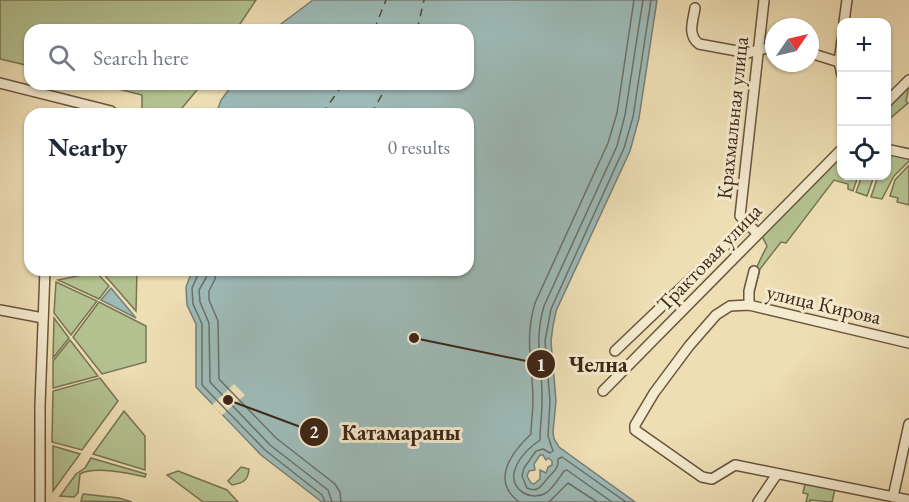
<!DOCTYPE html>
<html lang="en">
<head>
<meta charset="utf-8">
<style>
	body { margin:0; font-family:"EB Garamond",serif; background:#f2f2f3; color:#1f2937 }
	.controls { position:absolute; right:18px; top:18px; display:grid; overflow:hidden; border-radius:12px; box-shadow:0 2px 4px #0004 }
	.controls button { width:54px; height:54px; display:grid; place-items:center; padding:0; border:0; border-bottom:2px solid #e0e1e3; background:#fff; color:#1f2937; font:30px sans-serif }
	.compass { position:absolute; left:765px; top:18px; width:54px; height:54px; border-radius:50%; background:#fff; box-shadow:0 2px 4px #0004; rotate:56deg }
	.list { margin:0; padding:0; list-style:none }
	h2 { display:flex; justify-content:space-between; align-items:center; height:78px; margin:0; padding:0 24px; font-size:26px }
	h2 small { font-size:20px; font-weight:400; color:#747a83 }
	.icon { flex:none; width:33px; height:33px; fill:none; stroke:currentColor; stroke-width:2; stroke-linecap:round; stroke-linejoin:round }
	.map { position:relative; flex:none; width:909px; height:502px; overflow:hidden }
	.search { position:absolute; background:#fff; box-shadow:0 2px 4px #0004; left:24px; top:24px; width:450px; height:66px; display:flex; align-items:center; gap:15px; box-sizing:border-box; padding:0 21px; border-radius:18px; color:#747a83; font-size:22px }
	.panel { position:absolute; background:#fff; box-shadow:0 2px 4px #0004; left:24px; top:108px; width:450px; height:168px; border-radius:18px }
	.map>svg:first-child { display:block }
	.green { fill:#b4c291; stroke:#787454; stroke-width:1.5 }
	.water { fill:#9dbab7; stroke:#777f77; stroke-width:1.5; fill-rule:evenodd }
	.pier { fill:#eedeb4 }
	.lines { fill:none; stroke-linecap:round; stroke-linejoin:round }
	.shore { stroke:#6d7066; stroke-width:1.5 }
	.ferry { stroke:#554b3e; stroke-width:1.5; stroke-dasharray:8 6; stroke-linecap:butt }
	.minor-casing { stroke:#69543e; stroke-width:12 }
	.minor { stroke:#f4eace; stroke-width:9 }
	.labels { text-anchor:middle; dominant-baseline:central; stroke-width:6; stroke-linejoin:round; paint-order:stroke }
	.street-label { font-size:21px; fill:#3d2616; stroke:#f4eace }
	.leader { fill:none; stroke:#3d2616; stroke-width:2 }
	.callout-dot { fill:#3d2616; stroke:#f4eace; stroke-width:2 }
	.mark-label { font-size:18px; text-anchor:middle; font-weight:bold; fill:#fff }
	.callout-label { font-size:22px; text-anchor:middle; font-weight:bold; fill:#3d2616; stroke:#f4eace; stroke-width:6; stroke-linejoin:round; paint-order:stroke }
</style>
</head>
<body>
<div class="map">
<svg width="909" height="502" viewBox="0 0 909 502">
	<rect width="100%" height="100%" fill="#eedeb4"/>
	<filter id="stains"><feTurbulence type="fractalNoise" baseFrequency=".00333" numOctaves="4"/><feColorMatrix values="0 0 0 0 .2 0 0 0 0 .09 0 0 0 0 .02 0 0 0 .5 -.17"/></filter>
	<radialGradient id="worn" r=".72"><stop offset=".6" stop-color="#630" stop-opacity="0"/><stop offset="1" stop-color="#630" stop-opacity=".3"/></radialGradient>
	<g class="green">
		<polygon points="0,0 256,0 236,30 30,30 30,66 0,59"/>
		<polygon points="99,84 202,84 177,114 142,114 142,95"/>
		<polygon points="909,86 906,101 908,103 887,121 887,108"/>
		<path d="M841,153L842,176H858L853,191L848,189V184L834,180L786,243L781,242L760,269L753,296C748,281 760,260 767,246L761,234Z"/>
		<polygon points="891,154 909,158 909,161 894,176 882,199 871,197 878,176 886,176 887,159"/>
		<polygon points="909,165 909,205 897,202 898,198 890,196 895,180"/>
		<polygon points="862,176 874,176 867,196 856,192"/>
		<polygon points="106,270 137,270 136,311 101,271"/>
		<polygon points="96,272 109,286 99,299 58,280"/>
		<polygon points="56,282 97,301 71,335 54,313"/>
		<polygon points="99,302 146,326 146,362 102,374 73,337"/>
		<polygon points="54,318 69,338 53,358"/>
		<polygon points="70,340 98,376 53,388 53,361"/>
		<polygon points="100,378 118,401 82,450 52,442 53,391"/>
		<polygon points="124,411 145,436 145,470 93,454"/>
		<polygon points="53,446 80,454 53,491"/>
		<path d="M91,458L146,474L145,477C129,473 94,466 80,474L78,493L74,497L60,496L76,474L85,468Z"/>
		<path d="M241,467L249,469C248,481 243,483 232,485L228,481Z"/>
		<polygon points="178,471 227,490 238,502 203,502 167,475"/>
		<polygon points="805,484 835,489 832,502 810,500 810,502 806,502 808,494 803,493"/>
		<polygon points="83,494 119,498 132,502 81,501"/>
	</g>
	<g class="water">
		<path d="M313,0H657L639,118L630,151L556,311L553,326L551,341L556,401L553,432L554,439L559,447L635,502H322L261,455L196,387V324L187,305L186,287L191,274L196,270H468V114H216L221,100L233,84H468V30H273ZM540,455H543L546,460L548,458L552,461V465L548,467L546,473L540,470V479L534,484L531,483L527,476L529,471L535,470L534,464Z"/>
		<polygon points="111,288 136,318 101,300"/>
	</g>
	<polygon class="pier" points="234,384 245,395 222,415 212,405"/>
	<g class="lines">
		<g class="shore">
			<polyline points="200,270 192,288 193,304 202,324 202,385 265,450 322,495 325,502"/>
			<polyline points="207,270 206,278 199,290 200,302 209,323 210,382 270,445 328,490 332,502"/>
			<polyline points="216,270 215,279 209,291 209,300 218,321 219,379 276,438 335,484 340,492 341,502"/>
			<path d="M519,502C490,480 512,452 531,434C531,423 533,412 533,401C533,364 524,340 535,303L608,143L617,113L634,0"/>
			<polyline points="549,502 568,483 597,502"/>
			<path d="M612,502L567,470L564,471C559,478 553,488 546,493C531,502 511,490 514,473C517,459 530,447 540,440C540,427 542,414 542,402C543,365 533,344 544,306L617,146L625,115L643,0"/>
			<path d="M626,502L562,457L558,459C559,469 553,472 547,479C541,486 538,493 527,488L522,476L524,468L536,451L543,449L550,453L553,451L548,436L550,401L545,341L551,309L624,148L633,117L651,0"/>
		</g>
		<g class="ferry">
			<polyline points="374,30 386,0"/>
			<polyline points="417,30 424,0"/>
			<polyline points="322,114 343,84"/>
			<polyline points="371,114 388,84"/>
		</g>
		<g class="minor-casing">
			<g id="minor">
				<path d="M695,8C693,21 687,35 699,44L748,53L762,49L774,48"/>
				<polyline points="844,22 847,0"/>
				<polyline points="842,40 839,62 842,75"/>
				<polyline points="810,53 839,62"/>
				<polyline points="0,83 111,111 113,114"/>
				<polyline points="886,103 909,80"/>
				<polyline points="886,149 909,154"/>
				<polyline points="757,233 740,216 764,0"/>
				<polyline points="749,305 749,291 754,271"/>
				<polyline points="0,310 43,318"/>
				<polyline points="909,343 749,305 730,306 716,315 689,346 654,393 635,425 635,430 702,477 712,479 735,465 909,500"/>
				<polyline points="615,351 748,224"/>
				<polyline points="603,391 842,149"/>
				<polyline points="893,497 909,424"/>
				<polyline points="40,502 40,405 45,270"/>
				<polyline points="758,502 777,474"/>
			</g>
		</g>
		<use href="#minor" class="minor"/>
	</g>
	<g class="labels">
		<g class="street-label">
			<text transform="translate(732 118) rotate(-84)">Крахмальная улица</text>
			<text transform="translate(709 257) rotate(-46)">Трактовая улица</text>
			<text transform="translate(824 304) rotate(13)">улица Кирова</text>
		</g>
	</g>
	<path class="leader" d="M414 338L541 364M228 400L314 432"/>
	<g class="callout-dot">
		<circle cx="414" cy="338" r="6"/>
		<circle cx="228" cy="400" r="6"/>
		<circle cx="541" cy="364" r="15"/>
		<circle cx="314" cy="432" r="15"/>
	</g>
	<g class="mark-label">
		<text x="541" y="371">1</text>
		<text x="314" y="438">2</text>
	</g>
	<g class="callout-label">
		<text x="598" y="372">Челна</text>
		<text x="401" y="440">Катамараны</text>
	</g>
	<rect width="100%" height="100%" filter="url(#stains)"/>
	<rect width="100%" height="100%" fill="url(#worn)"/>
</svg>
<div class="controls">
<button>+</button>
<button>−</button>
<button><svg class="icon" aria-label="locate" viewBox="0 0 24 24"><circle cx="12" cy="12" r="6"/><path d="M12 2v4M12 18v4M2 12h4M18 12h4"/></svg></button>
</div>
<svg class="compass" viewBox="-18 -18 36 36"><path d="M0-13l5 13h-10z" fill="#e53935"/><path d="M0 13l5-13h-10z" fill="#747a83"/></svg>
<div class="search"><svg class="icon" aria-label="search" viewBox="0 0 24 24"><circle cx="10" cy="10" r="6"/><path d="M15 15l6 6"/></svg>Search here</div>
<section class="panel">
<h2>Nearby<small>0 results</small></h2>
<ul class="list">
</ul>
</section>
</div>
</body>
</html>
